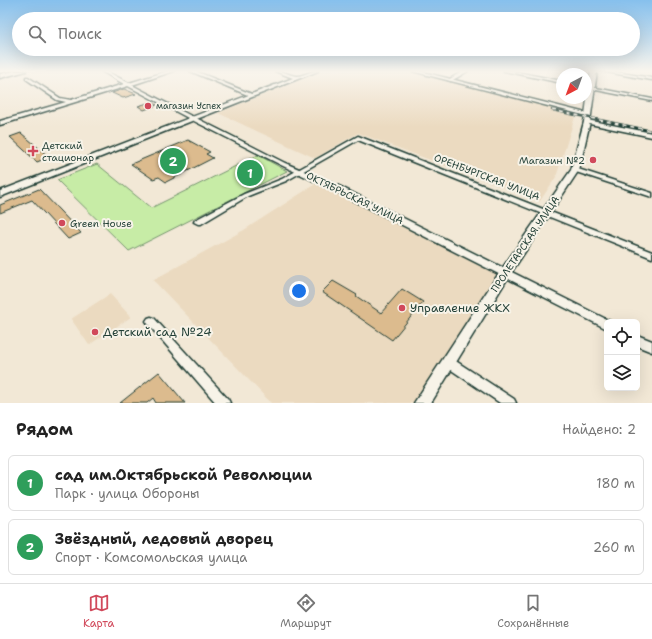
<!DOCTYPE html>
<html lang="ru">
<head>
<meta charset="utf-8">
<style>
	body { margin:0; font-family:"Shantell Sans",sans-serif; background:#f6f6f6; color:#222 }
	.controls { position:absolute; right:12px; bottom:12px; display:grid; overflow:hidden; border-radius:6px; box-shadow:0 4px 16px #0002 }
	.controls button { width:36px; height:36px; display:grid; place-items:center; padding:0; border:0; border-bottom:1px solid #e0e0e0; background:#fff; color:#222; font:20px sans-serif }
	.compass { position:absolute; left:556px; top:68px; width:36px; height:36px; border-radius:50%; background:#fff; box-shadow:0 4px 16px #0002; rotate:221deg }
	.you { position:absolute; left:299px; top:291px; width:14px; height:14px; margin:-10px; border:3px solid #fff; border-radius:50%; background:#1a73e8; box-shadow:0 0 0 6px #1a73e833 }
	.badge { display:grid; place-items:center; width:26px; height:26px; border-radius:50%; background:#d1495b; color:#fff; font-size:13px; font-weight:700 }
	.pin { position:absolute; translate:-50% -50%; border:2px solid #fff; box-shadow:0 1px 4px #0006 }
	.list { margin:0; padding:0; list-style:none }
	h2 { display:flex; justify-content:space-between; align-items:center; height:52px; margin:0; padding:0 16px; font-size:17px }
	h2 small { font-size:13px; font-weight:400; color:#767676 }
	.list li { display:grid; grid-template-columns:26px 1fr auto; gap:12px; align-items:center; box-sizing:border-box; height:56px; margin:0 8px 8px; padding:0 8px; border:1px solid #e0e0e0; border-radius:6px }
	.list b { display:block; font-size:15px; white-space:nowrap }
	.list p { margin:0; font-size:13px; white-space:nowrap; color:#767676 }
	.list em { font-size:13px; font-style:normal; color:#767676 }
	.icon { flex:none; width:22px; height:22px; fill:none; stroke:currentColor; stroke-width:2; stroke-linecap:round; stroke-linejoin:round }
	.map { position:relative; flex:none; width:652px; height:403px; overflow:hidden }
	.search { position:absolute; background:#fff; box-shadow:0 4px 16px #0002; left:12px; right:12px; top:12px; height:44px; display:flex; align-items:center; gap:10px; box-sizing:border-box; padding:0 14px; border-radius:22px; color:#767676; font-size:15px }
	.sheet { height:180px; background:#fff }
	nav { display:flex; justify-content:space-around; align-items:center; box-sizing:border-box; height:56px; border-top:1px solid #e0e0e0; background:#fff; font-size:11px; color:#767676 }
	nav a { display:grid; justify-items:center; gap:2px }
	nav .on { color:#d1495b }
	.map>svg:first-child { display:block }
	.built { fill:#ebdac0 }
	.green { fill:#c7eca6; stroke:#73946d }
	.building { fill:#dcbb8e; stroke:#1f3d34 }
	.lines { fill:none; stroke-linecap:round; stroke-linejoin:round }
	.minor-casing { stroke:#1f3d34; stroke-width:3 }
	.tertiary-casing { stroke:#1f3d34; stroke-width:3 }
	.secondary-casing { stroke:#1f3d34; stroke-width:3 }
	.primary-casing { stroke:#1f3d34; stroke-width:3 }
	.minor { fill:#f7f3e8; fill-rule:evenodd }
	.tertiary { fill:#f7f3e8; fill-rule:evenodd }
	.secondary { fill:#f7f3e8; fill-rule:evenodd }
	.primary { fill:#f7f3e8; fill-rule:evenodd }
	.rail-casing { stroke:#1f3d34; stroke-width:2.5 }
	.rail { stroke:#f7f3e8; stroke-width:1.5; stroke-dasharray:4; stroke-linecap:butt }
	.poi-dot { fill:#d1495b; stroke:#f7f3e8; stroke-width:1.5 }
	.labels { text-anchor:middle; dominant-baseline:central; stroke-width:4; stroke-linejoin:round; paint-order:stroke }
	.far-poi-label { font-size:9px; fill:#1f3d34; stroke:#f7f3e8; text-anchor:start }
	.poi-label { font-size:10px; fill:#1f3d34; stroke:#f7f3e8; text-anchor:start }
	.street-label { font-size:10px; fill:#1f3d34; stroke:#f7f3e8 }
	.near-poi-label { font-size:12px; fill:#1f3d34; stroke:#f7f3e8; text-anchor:start }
</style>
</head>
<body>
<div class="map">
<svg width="652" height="403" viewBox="0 0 652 403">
	<rect width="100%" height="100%" fill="#f2e8d6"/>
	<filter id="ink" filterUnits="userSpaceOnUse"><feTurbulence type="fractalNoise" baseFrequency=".025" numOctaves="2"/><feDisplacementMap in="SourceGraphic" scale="8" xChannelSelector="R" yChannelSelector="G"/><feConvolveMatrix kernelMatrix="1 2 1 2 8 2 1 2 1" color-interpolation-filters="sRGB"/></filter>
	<g filter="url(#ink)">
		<g class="built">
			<polygon points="323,71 408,71 571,112 575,117 556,177 540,201 358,133 315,158 218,113"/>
			<polygon points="317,183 498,275 413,403 271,403 153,280 244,230"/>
			<polygon points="110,294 131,317 89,345 71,319"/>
		</g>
		<polygon class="green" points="258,155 287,171 129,251 57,180 97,164 151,208"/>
		<g class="building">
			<polygon points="124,89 136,94 123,98 112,93"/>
			<polygon points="151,102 157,105 144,110 138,106"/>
			<polygon points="21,133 34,144 49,157 37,162 10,137"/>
			<polygon points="188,140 210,152 206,154 213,158 166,182 159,177 153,179 131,164"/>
			<polygon points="39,189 81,233 68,239 32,200 0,213 0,205"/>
			<polygon points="333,281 357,295 356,296 381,313 402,289 423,302 392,340 322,292"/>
			<polygon points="159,372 185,403 156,403 153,398 147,403 120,403"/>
		</g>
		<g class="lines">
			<g class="minor-casing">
				<g id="minor">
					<polygon points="101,71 106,71 129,83 168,71 174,71 132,85 195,118 190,119 128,86 0,125 0,121 66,102 57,100 26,79 26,77 28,77 60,98 71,100 124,84"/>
					<polygon points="190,71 195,71 254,95 250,96"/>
					<polygon points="463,71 468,71 451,81 448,80"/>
					<polygon points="504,71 512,71 562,81 562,83"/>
					<polygon points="601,71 610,71 652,78 652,80"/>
					<polygon points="586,86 652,99 652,101 586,88"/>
					<polygon points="358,136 652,252 652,258 358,140 286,181 248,196 201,224 198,224 194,222 195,220 244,194 282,179"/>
					<polygon points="575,168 652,193 652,197 573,171 572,170"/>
					<polygon points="151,317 154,318 228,399 230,403 216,403 148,324 146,321 148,318"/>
					<polygon points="448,356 514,399 516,403 500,403 444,365 443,361 444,357"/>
				</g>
			</g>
			<g class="tertiary-casing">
				<g id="tertiary">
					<polygon points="412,71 419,71 590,114 587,116"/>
					<polygon points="192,116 285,163 343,188 612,322 607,322 607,329 603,327 337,192 281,165 190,119 190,117"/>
					<polygon points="587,120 652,133 652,137 585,123 584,122"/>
					<polygon points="637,335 652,341 652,352 637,346"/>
				</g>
			</g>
			<g class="secondary-casing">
				<g id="secondary">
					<path d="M275,71C284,71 291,76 298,76C305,75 310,71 318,71L0,197V191L293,78Z"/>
					<polygon points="591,71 597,71 590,122 579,170 509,276 431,403 414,403 501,270 571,170 584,122"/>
				</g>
			</g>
			<g class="primary-casing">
				<polygon id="primary" points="15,71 26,71 0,78 0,74"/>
			</g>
			<use href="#minor" class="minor"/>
			<use href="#tertiary" class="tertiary"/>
			<use href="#secondary" class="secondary"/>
			<use href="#primary" class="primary"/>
			<g class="rail-casing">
				<polyline id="rail" points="552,110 652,131"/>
			</g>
			<use href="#rail" class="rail"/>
		</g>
	</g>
	<linearGradient id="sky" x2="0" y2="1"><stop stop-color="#86c0ed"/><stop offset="0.56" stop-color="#f9f5ed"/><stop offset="1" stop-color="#f9f5ed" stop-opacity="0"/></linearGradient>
	<rect width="652" height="127" fill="url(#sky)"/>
	<g class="poi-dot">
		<circle cx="148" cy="106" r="4"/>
		<path d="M31 145h4v4h4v4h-4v4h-4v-4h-4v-4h4z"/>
		<circle cx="593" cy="160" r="4"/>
		<circle cx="62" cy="223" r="4"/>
		<circle cx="402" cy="308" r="4"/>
		<circle cx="95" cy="332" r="4"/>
	</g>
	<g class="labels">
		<g class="far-poi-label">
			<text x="156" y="106">магазин Успех</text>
		</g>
		<g class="poi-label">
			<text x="42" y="145">Детский<tspan x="42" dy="12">стационар</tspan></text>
			<text x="585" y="160" text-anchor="end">Магазин №2</text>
			<text x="70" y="223">Green House</text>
		</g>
		<g class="street-label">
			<text transform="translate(487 177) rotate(21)">ОРЕНБУРГСКАЯ УЛИЦА</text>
			<text transform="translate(355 198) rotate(26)">ОКТЯБРЬСКАЯ УЛИЦА</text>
			<text transform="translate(525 244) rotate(-56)">ПРОЛЕТАРСКАЯ УЛИЦА</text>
		</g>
		<g class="near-poi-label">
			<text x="410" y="308">Управление ЖКХ</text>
			<text x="103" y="332">Детский сад №24</text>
		</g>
	</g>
</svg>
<div class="controls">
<button><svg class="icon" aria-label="locate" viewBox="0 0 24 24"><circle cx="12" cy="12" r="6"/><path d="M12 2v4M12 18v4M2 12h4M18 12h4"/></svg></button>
<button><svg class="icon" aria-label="layers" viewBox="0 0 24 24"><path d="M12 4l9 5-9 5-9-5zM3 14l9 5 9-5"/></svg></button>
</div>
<svg class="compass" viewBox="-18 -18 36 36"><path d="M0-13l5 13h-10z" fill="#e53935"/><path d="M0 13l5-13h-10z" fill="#767676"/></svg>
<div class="you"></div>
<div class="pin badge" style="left:250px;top:173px;background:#2e9e5b">1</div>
<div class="pin badge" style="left:173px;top:161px;background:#2e9e5b">2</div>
<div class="search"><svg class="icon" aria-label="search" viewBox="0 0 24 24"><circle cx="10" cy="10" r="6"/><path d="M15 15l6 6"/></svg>Поиск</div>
</div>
<section class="sheet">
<h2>Рядом<small>Найдено: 2</small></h2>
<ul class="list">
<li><span class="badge" style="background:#2e9e5b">1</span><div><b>сад им.Октябрьской Революции</b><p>Парк · улица Обороны</p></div><em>180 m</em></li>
<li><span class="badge" style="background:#2e9e5b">2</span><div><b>Звёздный, ледовый дворец</b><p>Спорт · Комсомольская улица</p></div><em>260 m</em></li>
</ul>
</section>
<nav>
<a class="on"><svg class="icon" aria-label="map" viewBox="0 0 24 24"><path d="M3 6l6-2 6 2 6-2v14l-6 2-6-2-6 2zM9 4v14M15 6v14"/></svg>Карта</a>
<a><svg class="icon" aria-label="directions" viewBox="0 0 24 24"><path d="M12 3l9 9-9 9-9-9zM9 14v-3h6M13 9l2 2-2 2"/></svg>Маршрут</a>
<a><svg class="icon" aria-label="saved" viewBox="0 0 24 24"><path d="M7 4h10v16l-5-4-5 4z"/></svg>Сохранённые</a>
</nav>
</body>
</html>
